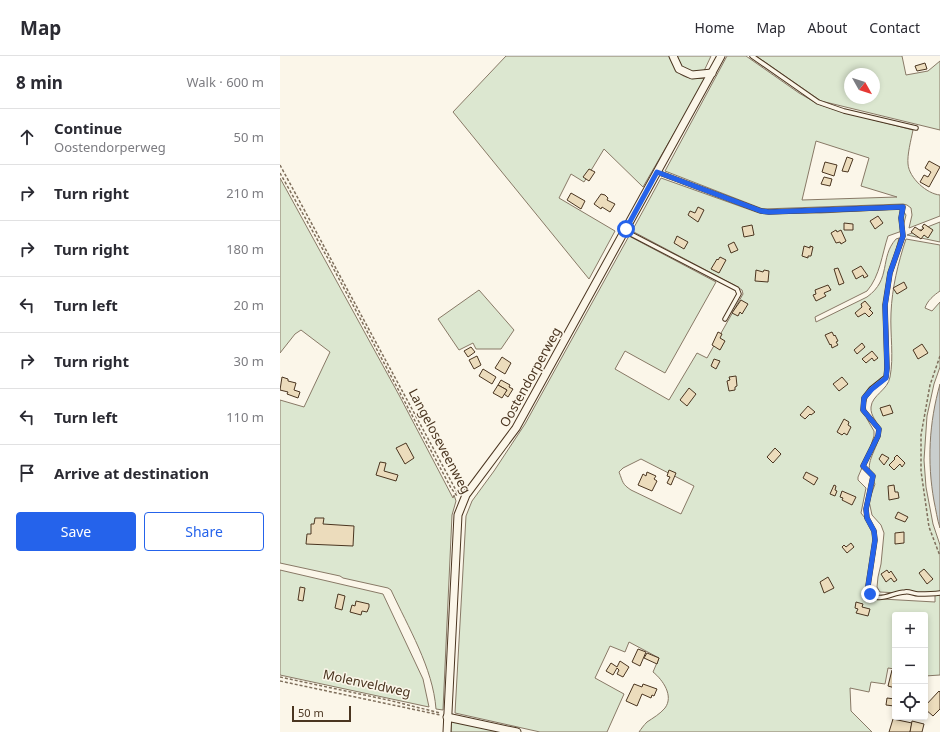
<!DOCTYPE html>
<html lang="en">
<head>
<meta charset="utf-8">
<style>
	body { margin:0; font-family:"Noto Sans",sans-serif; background:#f2f2f3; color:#2b2b33 }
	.controls { position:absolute; right:12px; bottom:12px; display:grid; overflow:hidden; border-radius:4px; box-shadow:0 2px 6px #0003 }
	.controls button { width:36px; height:36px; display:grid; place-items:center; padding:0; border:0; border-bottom:1px solid #e1e1e2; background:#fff; color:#2b2b33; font:20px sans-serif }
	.compass { position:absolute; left:564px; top:12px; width:36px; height:36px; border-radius:50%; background:#fff; box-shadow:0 2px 6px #0003; rotate:129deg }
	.scale { position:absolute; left:12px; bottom:10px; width:59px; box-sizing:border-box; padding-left:4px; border:2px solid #4a3520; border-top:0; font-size:11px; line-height:14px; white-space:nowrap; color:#4a3520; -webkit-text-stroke:3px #fbf6e9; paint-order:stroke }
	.stop { position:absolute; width:12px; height:12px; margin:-9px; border:3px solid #2563eb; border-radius:50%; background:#fff }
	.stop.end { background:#2563eb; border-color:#fff; box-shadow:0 1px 4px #0008 }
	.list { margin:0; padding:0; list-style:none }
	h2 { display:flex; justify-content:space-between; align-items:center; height:52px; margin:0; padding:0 16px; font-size:17px }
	h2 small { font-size:13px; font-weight:400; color:#7c7c81 }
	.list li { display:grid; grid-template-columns:26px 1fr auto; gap:12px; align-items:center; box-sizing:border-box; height:56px; padding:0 16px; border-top:1px solid #e1e1e2 }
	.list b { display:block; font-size:15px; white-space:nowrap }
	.list p { margin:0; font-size:13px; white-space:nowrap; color:#7c7c81 }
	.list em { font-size:13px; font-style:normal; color:#7c7c81 }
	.actions { display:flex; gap:8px; padding:12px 16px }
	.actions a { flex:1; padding:9px 0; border:1px solid #2563eb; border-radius:4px; text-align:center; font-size:14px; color:#2563eb }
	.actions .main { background:#2563eb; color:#fff }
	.icon { flex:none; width:22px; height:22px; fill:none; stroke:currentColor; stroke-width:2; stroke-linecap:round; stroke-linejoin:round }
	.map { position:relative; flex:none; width:660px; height:676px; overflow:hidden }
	header { display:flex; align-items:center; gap:24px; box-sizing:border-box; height:56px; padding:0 20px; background:#fff; border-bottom:1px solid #e1e1e2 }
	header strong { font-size:19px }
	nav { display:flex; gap:22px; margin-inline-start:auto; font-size:14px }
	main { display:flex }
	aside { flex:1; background:#fff }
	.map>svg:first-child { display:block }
	.green { fill:#dce7d0; stroke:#887966; fill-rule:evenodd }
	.water { fill:#c9cecd; stroke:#887966 }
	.building { fill:#ecdcbc; stroke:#4a3520 }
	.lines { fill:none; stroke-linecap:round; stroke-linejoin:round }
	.service-casing { stroke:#4a3520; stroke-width:5.5 }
	.minor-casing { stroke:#4a3520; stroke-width:9 }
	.path { stroke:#7f6f5c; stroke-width:1.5; stroke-dasharray:3 2; stroke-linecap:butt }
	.service { stroke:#fbf6e9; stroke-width:3.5 }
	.minor { stroke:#fbf6e9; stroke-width:7 }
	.route { stroke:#2563eb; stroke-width:5 }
	.labels { text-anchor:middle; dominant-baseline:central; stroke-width:3; stroke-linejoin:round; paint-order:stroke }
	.street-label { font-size:13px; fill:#4a3520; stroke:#fbf6e9 }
</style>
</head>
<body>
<header>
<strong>Map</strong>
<nav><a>Home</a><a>Map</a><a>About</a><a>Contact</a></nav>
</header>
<main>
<aside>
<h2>8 min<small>Walk · 600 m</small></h2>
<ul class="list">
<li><svg class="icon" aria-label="ahead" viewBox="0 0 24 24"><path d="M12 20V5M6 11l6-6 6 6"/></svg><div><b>Continue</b><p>Oostendorperweg</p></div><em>50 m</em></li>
<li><svg class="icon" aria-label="right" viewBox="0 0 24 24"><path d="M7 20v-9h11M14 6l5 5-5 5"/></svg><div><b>Turn right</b></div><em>210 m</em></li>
<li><svg class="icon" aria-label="right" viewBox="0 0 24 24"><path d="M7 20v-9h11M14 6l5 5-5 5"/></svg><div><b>Turn right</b></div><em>180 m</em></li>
<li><svg class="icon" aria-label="left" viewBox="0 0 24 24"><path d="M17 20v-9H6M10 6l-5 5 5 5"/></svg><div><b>Turn left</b></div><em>20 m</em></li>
<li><svg class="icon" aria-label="right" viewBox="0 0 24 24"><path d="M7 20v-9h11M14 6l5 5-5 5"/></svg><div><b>Turn right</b></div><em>30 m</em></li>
<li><svg class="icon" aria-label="left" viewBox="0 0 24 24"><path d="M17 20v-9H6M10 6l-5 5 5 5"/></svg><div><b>Turn left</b></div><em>110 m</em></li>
<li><svg class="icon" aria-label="arrive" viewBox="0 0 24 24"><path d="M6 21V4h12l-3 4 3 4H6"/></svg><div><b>Arrive at destination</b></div></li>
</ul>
<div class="actions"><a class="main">Save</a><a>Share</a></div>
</aside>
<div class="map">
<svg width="660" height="676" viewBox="0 0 660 676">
	<rect width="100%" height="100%" fill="#fbf6e9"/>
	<g class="green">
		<path d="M226,0H389C397,20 404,24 426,22L363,131L324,93L304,126L291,118L279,142L335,175L309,223L173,56Z"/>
		<polygon points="397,0 431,0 424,15 409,16 401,10"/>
		<path d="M447,0H466L519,37L538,48L563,56L633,74C631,84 627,99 628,108C629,122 647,138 660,139V160L629,172L632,159L631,152L627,149L623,148L483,153L385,115ZM536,85L589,102L581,130L617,141L522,144Z"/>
		<path d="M476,0H622L626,19L648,15L660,5V74L541,45ZM570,18H594V42H570Z"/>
		<path d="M0,122L119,339L173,442L174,439L176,445L172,459L163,654L156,653C153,612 128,571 111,534L108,532L63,522L60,520L0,507V344L24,351L50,296L21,274L15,278L0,297Z"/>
		<path d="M381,122L479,157H541L618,153L624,156L626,159L622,175L608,180C602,198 600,220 587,235L535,261L536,266L587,241C612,223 599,202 616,183L619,182L606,236L605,320L587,342L585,348L587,363L594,375V380L588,398L578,421V424L586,432L581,457L596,476L595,497L590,520V531L593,538L602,543L655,546V539L600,536L597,531L598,521L601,508L604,477L601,469L592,459L589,445L595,428C584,410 591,404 598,385C599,382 601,377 600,374C598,366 590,360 591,351C592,339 608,334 610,321C614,301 610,278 611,257C612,232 618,207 626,183L660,189V235C654,239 647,245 645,252L652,255L660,246V311L654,328L647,360L644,404L646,431L653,468L660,489V619L645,620V559H615V613L608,612L605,628L591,626L589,636L570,632L571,655L592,676H359C361,673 364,669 367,666C373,662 380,658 385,652C394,640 383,624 373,616L379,602L349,586L345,596L330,590L315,622L344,638L327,676H260L175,657L186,460L192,445L214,415L245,368L349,180L436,226L385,317L345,295L335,313L389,344L417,297L427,302L463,238L462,234L454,229L352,175ZM361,403L414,430L401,458L351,434C342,428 343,426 339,416L343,412Z"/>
		<polygon points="660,166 660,186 627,179"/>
		<polygon points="199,234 234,274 221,293 196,293 193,287 179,294 158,263"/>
		<polygon points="0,514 103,538 143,623 149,651 0,619"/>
		<polygon points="171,665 222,676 171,676"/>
	</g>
	<path class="water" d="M660,328V472C657,463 656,454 654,445C647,406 649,367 660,328Z"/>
	<g class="building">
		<polygon points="645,7 647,13 637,15 635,10"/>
		<polygon points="567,101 573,103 568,116 562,115"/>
		<polygon points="649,105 660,111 649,131 640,126 644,119 648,121 651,116 645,112"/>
		<polygon points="545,106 557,109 554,120 542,116"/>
		<polygon points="309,113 315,116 309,125 303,121"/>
		<polygon points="544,121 552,123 550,130 541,128"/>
		<polygon points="291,137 305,145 301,153 287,144"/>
		<polygon points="321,138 325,139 328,142 327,144 335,148 330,156 322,151 321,153 314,148"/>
		<polygon points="418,151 424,154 418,166 408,159 410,155 415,157"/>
		<polygon points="598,160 603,167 595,173 590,165"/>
		<polygon points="564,167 573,168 573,174 564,174"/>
		<polygon points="644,168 653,174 648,182 644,179 641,183 631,176 635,171 641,175 644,172 642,171"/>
		<polygon points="472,169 474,179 464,181 462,171"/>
		<polygon points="556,174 557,176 561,174 566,185 561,188 560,186 556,187 551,177"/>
		<polygon points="397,180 408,186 404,193 394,187"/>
		<polygon points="454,186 458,194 451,197 448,189"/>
		<polygon points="524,190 530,192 530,190 533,191 531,200 528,200 528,202 522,200"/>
		<polygon points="440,201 446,204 439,217 431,213 437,203 438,204"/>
		<polygon points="581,210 588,220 584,222 583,219 576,223 572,215"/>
		<polygon points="558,212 564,227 559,229 554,213"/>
		<polygon points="476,214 483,216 484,214 489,215 488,226 475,225"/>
		<polygon points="624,226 627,232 617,238 613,232"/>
		<polygon points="548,229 551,234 544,237 546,240 536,245 533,239 536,238 535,234"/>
		<polygon points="461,244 468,248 462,258 460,256 458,260 452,257"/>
		<polygon points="585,245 591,252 589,253 593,257 589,261 585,257 578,261 575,257 582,251 581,248"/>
		<polygon points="438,276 442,278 440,282 445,285 440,294 432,289"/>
		<polygon points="552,276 554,280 555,279 558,285 556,286 558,289 552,292 551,288 550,289 545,279"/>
		<polygon points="582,287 585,291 577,298 574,294"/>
		<polygon points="642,288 648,297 638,303 633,294"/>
		<polygon points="191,291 195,296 188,301 184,295"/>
		<polygon points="592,295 598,302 594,305 592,302 586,307 582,303"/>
		<polygon points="197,300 201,309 194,313 189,304"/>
		<polygon points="222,301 231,307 225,318 215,312"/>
		<polygon points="434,303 440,305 436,313 431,310"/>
		<polygon points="203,313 216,321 212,328 199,320"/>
		<polygon points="456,320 457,330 455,331 455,334 449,335 447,325 450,324 449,321"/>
		<polygon points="2,321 8,323 8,325 16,327 14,334 20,336 18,342 7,338 8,336 0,334"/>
		<polygon points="562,321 568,328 559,335 553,328"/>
		<polygon points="221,324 230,329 229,331 233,333 228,341 224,338 227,334 218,329"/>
		<polygon points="218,329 227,334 222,342 213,337"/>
		<polygon points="409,332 416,338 407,350 400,344"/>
		<polygon points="610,349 613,357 603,360 600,352"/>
		<polygon points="528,350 535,356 531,359 530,358 525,363 520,359"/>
		<polygon points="564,363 569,366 568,369 571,371 567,379 564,377 562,379 557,376"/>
		<polygon points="126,387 134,402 125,408 116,392"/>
		<polygon points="495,392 501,398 493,407 487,401"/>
		<polygon points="602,398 609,402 604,409 599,403"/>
		<polygon points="617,399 625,407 622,411 620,408 614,414 609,409 615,403 614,402"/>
		<polygon points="100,406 106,407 104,415 118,419 116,425 96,419"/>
		<polygon points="389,414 396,417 391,429 387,427 390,421 387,420"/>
		<polygon points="367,416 376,420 374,423 377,425 372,435 358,429 363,418 366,420"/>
		<polygon points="526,416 538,422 534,429 523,422"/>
		<polygon points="554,429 556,430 555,434 557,435 555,440 550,438"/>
		<polygon points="614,429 615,436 618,436 619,442 609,444 608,430"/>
		<polygon points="562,435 576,441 572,449 562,444 563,442 560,441"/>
		<polygon points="618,456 628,461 625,466 615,462"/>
		<polygon points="35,462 44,462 43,468 74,470 73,490 26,488 27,478 31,478 31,468 34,468"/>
		<polygon points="624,476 624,487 615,488 615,477"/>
		<polygon points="571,487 574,491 567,497 562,491 564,489 566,491"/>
		<polygon points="644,513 653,523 647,528 639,517"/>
		<polygon points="607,514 609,517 611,515 617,524 614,526 611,522 606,526 601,518"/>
		<polygon points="548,521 554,532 544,537 540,526"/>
		<polygon points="20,531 25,532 23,545 18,544"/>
		<polygon points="58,538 65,540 62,554 55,552"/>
		<polygon points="76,545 89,548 89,551 87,556 82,555 81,559 70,556 72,549 75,550"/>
		<polygon points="576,546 583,548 582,551 590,553 588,560 576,557 578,553 575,552"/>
		<polygon points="358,593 366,596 360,610 352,606"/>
		<polygon points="367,597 379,602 377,608 364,602"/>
		<polygon points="340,605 349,611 343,621 337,618 339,614 337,612 333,619 326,615 331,607 337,611"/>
		<polygon points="612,614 615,614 615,632 608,630"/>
		<polygon points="354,628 362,631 363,628 377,633 374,640 372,639 371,642 362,638 357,650 346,645"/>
		<polygon points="659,635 660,636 660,653 653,660 645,653 645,650"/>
		<polygon points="607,642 615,643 614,650 606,649"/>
		<polygon points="613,663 632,667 630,676 609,676"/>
		<polygon points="632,665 644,668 642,676 630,676"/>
	</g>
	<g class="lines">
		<g class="service-casing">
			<g id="service">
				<polyline points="472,0 538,46 564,55 636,72"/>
				<path d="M377,116L481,155L489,156L623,151L621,162L623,180L610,217L605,249L607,312L606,321L591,333L584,342L583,354L599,373L598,380L583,410L593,420L586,453L587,462L594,475L595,484L588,530C594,552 611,536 625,536C629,535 634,538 638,538C645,538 653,538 660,537"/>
				<polyline points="345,175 457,233 459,238 445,263"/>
			</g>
		</g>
		<g class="minor-casing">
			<g id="minor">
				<polyline points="393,0 399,13 412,19 432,17"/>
				<polyline points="167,661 237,676"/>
				<polyline points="167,676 178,459 186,439 236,372 441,0"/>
			</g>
		</g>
		<g class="path">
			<polyline points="0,109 178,438"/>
			<polyline points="0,117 51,208 171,432 177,440"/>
			<polyline points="660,300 650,329 641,379 641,415 649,471 660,500"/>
			<polyline points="0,621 108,644 160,657"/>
			<polyline points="0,625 160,659"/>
		</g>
		<use href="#service" class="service"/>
		<use href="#minor" class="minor"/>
	</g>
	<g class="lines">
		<polyline class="route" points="346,173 377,116 481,155 489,156 623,151 621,162 623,180 610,217 605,250 607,312 606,322 592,333 584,342 583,354 599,373 598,380 583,410 593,420 586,453 587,462 594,475 595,484 588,530 590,538"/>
	</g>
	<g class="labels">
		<g class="street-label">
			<text transform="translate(250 321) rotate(-61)">Oostendorperweg</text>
			<text transform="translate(160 385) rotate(62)">Langeloseveenweg</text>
			<text transform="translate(87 627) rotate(12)">Molenveldweg</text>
		</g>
	</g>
</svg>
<div class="controls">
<button>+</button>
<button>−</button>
<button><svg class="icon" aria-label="locate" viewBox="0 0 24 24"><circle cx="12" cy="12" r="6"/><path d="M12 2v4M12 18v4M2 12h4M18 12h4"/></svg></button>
</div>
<svg class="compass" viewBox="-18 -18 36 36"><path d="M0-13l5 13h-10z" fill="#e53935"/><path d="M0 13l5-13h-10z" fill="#7c7c81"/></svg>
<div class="scale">50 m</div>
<div class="stop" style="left:346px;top:173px"></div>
<div class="stop end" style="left:590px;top:538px"></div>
</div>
</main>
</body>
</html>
